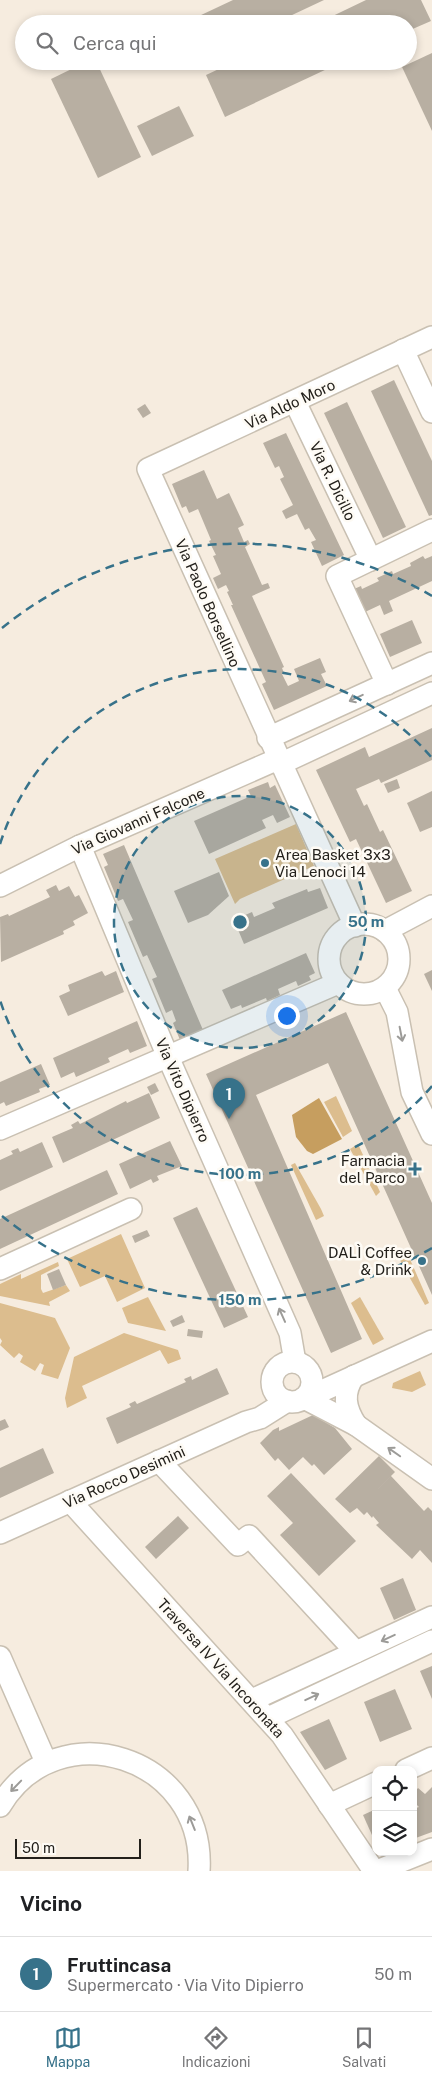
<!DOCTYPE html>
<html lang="it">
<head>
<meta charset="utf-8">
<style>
	body { margin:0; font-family:"Public Sans",sans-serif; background:#f2f2f2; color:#202124 }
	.controls { position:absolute; right:15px; bottom:15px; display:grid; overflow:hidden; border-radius:10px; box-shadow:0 2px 8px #0003 }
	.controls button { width:45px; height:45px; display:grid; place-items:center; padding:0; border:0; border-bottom:1px solid #e0e0e0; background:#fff; color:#202124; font:25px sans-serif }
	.scale { position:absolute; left:15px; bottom:12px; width:126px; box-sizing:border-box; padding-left:5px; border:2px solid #23201b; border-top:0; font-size:14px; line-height:18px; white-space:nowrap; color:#23201b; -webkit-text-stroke:4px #fefbf5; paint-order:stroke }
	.you { position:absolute; left:286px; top:1015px; width:18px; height:18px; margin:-12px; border:4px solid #fff; border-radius:50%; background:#1a73e8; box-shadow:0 0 0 8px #1a73e833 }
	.badge { display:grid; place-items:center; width:32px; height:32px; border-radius:50%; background:#37728a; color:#fff; font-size:16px; font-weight:700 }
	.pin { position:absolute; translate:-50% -41px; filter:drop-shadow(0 1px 2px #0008) }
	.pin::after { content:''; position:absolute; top:26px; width:18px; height:15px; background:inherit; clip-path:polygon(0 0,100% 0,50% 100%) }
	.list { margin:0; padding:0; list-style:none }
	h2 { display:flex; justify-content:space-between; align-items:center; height:65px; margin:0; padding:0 20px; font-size:21px }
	h2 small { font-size:16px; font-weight:400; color:#757577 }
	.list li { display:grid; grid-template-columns:32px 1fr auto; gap:15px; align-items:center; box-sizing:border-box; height:75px; padding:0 20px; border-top:1px solid #e0e0e0 }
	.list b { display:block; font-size:19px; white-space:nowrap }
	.list p { margin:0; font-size:16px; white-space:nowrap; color:#757577 }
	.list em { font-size:16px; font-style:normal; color:#757577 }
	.icon { flex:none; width:28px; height:28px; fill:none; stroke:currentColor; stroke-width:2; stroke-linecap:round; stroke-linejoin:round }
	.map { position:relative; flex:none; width:432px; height:1871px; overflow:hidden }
	.search { position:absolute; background:#fff; box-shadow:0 2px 8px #0003; left:15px; right:15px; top:15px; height:55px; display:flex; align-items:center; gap:12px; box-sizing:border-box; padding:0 18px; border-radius:28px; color:#757577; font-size:19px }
	.sheet { height:140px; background:#fff }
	nav { display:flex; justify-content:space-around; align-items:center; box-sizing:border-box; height:70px; border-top:1px solid #e0e0e0; background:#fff; font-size:14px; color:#757577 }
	nav a { display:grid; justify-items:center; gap:2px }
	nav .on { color:#37728a }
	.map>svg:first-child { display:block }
	.green { fill:#dcbd8e }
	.water { fill:#c69e5f }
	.building { fill:#b8afa2 }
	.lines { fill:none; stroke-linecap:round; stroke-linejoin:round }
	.minor-casing { stroke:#c9c0b2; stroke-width:24 }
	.minor { stroke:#fff; stroke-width:21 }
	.oneway { stroke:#9c9b98 }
	.ring { fill:none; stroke:#37728a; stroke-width:2.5; stroke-dasharray:9 6 }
	.poi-dot { fill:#37728a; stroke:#fefbf5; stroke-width:2 }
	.labels { text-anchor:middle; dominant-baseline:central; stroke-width:5; stroke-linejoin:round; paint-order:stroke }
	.street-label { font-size:15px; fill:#23201b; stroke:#fefbf5 }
	.poi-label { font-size:15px; fill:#23201b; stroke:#fefbf5; text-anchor:end }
	.centre { fill:#37728a; stroke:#fefbf5; stroke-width:2.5 }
	.ring-label { font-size:15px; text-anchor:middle; font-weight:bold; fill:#37728a; stroke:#fefbf5; stroke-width:5; stroke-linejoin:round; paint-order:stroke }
</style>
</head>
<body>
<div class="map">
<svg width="432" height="1871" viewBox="0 0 432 1871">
	<rect width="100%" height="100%" fill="#f6ecdf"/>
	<g class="green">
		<polygon points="296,824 314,866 240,899 235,904 215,859"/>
		<polygon points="336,1096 352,1131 343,1137 324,1102"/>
		<polygon points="358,1144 380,1192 376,1196 350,1149"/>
		<polygon points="295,1163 321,1209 324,1216 316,1220 291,1165"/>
		<polygon points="121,1234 145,1288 117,1302 105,1276 80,1287 67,1259"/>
		<polygon points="406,1250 429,1303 425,1305 397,1255"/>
		<polygon points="58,1262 59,1266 41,1275 41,1289 43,1293 66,1285 70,1291 49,1302 50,1306 0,1296 0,1284 21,1274 21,1279"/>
		<polygon points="148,1297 166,1331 128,1323 122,1308"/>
		<polygon points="360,1297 384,1339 373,1345 351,1303"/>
		<polygon points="0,1303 55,1318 70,1348 58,1379 41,1374 44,1365 40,1363 35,1371 20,1362 23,1356 19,1353 14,1358 0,1345 2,1341 0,1338"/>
		<polygon points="124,1333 178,1350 181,1359 168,1364 160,1350 82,1386 87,1398 67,1408 65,1398 74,1357"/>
		<polygon points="420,1371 426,1385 412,1392 392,1388 393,1383"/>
	</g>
	<polygon class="water" points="319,1098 342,1139 313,1154 307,1151 296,1137 292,1115"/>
	<g class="building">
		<polygon points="233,0 324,0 273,24 182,24"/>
		<polygon points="366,0 421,0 431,21 408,31 408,24 316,24"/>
		<polygon points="432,53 432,131 402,67"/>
		<polygon points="88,61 96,61 141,157 98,178 51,79"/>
		<polygon points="236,61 344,61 225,117 206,75"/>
		<polygon points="179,106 194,136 152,156 137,126"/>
		<polygon points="394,380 432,461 432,515 429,516 371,391"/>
		<polygon points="347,402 406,527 383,538 324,413"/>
		<polygon points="145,404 151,413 143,418 137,409"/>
		<polygon points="286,433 344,555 322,566 311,542 316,540 309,528 305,530 297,514 286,519 282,511 293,505 280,479 284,477 279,466 275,468 263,443"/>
		<polygon points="204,470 217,499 229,493 244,525 238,528 244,542 248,540 250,544 245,547 262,585 268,583 270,588 252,596 284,667 282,668 284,673 282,674 288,686 299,681 294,669 320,658 326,672 321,674 327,686 274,710 262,684 266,682 231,605 233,605 227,592 229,591 226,585 218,589 213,578 221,574 213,556 216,555 209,541 211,540 198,509 189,513 186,506 182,508 172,484"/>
		<polygon points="423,556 425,559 432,556 432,581 389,601 393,611 384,615 380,605 365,612 354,589 361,586 362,589 379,581 377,578 392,571 393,574 411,566 410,563"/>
		<polygon points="412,620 422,643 390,657 380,634"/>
		<polygon points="432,728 432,760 381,783 379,779 356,789 364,806 367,804 380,832 383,830 412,891 386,903 356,839 350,842 316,770 365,747 369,757"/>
		<polygon points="397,779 400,788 388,793 384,784"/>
		<polygon points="268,782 270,788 275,785 290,817 277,823 273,815 262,820 266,828 209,854 194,821 251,796 248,790"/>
		<polygon points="432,791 432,827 420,832 407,803"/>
		<polygon points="124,845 203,1030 180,1040 173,1023 176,1021 172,1010 166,1013 152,979 157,977 147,955 143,957 128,922 133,920 123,899 118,901 104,867 108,865 103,854"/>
		<polygon points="219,872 229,896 208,915 188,923 174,891"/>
		<polygon points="56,885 59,891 69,886 75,897 79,895 88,913 73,921 75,925 63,931 64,934 1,962 0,917 8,914 9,916 50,897 46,890"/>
		<polygon points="320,888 328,908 244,944 234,920 252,912 254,917 275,908 272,903 307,889 308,892"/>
		<polygon points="306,953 315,973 309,976 311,980 298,986 296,981 278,989 280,995 267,1001 266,998 242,1008 241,1005 231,1009 222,990"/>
		<polygon points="432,970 432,991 424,974"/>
		<polygon points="102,971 105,976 116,971 124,992 68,1016 59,996 70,991 68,985"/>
		<polygon points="346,1012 432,1203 432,1295 328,1063 256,1095 362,1339 331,1353 206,1074"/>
		<polygon points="137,1021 147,1046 130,1053 128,1049 108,1058 110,1062 76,1077 74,1072 61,1078 53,1058"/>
		<polygon points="41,1064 50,1085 39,1089 40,1092 6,1106 4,1102 0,1104 0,1082"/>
		<polygon points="155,1083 159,1091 151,1095 147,1087"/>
		<polygon points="149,1093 160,1118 63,1163 52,1137 73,1128 71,1125 78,1121 80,1124 126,1101 127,1103"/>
		<polygon points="170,1141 182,1166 157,1176 159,1180 153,1183 151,1179 130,1189 119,1164"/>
		<polygon points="42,1142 53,1167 0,1191 0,1160 13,1154 11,1151 18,1148 20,1152"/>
		<polygon points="107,1170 118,1194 0,1249 0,1219"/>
		<polygon points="197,1207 248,1317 224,1328 173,1218"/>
		<polygon points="147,1230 150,1236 135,1243 132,1236"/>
		<polygon points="59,1269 66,1285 53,1290 47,1274"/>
		<polygon points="182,1315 185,1322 173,1327 170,1321"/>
		<polygon points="188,1329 203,1331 202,1338 187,1336"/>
		<polygon points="217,1368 229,1394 117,1444 106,1418 131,1407 129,1404 135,1401 137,1404 186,1382 184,1379 191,1376 192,1380"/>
		<polygon points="313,1415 335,1428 352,1449 324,1475 314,1464 312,1466 303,1457 289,1470 278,1458 275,1461 260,1443 273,1430 279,1427 279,1431"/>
		<polygon points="5,1419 9,1427 0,1431 0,1421"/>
		<polygon points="43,1448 54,1473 0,1498 0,1468"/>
		<polygon points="379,1456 395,1472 378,1489 391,1476 424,1511 428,1507 432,1511 432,1563 420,1550 412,1559 376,1525 379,1523 373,1516 372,1518 367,1512 364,1515 357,1508 350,1513 335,1499"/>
		<polygon points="291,1473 356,1541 319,1576 280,1535 293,1523 267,1496"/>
		<polygon points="178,1516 189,1528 156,1559 145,1547"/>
		<polygon points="403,1578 416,1610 394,1620 380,1588"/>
		<polygon points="432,1666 432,1699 420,1671"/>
		<polygon points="395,1689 412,1729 380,1742 364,1702"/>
		<polygon points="329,1719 347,1759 325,1770 300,1732"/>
		<polygon points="432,1787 432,1832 413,1839 413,1809 419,1807 413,1801 413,1794 418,1788 425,1794"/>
		<polygon points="376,1809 376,1844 363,1815"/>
	</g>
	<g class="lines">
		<g class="minor-casing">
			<g id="minor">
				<polyline points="403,350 432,412"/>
				<polyline points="295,402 371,560"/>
				<polyline points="387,684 337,576 432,530"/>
				<polyline points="268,738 432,663"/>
				<polyline points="280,764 432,693"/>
				<polyline points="80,846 168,1057 290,1333 295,1362"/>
				<polyline points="0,886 80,846 278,759"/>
				<circle cx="364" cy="959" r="35"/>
				<polyline points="355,926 148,469 432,337"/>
				<polyline points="385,931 432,906"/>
				<polyline points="385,988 397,1012 412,1092 432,1134"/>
				<polyline points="0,1129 338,983"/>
				<polyline points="0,1269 131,1209"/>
				<circle cx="292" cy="1382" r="20"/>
				<path d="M354,1376C342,1393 345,1408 356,1425"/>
				<polyline points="310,1392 324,1390 432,1341"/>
				<polyline points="304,1398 356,1425 432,1479"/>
				<polyline points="159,1461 238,1545 249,1536 356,1652"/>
				<polyline points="70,1501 282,1735 374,1871"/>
				<polyline points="0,1533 246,1422 260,1418 287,1401"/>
				<polyline points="0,1657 46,1762"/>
				<polyline points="252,1700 432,1617"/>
				<polyline points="268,1718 432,1641"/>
				<polyline points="406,1770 432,1758"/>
				<polyline points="329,1805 376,1783"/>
				<path d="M0,1806C58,1709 206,1757 199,1871"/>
				<polyline points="377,1871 432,1849"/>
			</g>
		</g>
		<use href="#minor" class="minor"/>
	</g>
	<defs><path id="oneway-shaft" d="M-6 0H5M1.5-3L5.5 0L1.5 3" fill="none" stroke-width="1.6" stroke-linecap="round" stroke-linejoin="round" transform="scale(1.25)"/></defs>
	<g class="oneway">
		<use href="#oneway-shaft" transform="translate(356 698) rotate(155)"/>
		<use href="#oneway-shaft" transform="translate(401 1034) rotate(79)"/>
		<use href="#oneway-shaft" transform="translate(282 1315) rotate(-114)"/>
		<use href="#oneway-shaft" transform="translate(394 1452) rotate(-145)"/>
		<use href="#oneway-shaft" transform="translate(388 1638) rotate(155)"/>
		<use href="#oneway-shaft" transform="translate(312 1697) rotate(-25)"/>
		<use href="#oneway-shaft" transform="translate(16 1786) rotate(134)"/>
		<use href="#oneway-shaft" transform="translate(192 1823) rotate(-112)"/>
	</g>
	<circle cx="240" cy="922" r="126" fill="#37728a" fill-opacity=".12"/>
	<g class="ring">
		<circle cx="240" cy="922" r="126"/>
		<path d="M432 1086A252 252 0 0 1 0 1000M0 844A252 252 0 0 1 432 758"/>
		<path d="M432 1248A378 378 0 0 1 2 1216M2 628A378 378 0 0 1 432 596"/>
	</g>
	<g class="poi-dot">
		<circle cx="265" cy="863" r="5"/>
		<path d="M412.5 1161.5h5v5h5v5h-5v5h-5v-5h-5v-5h5z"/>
		<circle cx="422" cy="1261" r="5"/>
	</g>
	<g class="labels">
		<g class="street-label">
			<text transform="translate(290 404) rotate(-25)">Via Aldo Moro</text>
			<text transform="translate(333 481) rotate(64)">Via R. Dicillo</text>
			<text transform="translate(208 603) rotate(66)">Via Paolo Borsellino</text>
			<text transform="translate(138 821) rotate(-24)">Via Giovanni Falcone</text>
			<text transform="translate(183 1090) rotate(66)">Via Vito Dipierro</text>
			<text transform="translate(124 1477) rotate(-24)">Via Rocco Desimini</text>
			<text transform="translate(221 1668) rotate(48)">Traversa IV Via Incoronata</text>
		</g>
		<g class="poi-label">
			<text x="275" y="854" text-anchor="start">Area Basket 3x3<tspan x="275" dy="17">Via Lenoci 14</tspan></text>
			<text x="405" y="1160">Farmacia<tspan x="405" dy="17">del Parco</tspan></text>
			<text x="412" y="1252">DALÌ Coffee<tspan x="412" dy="17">&amp; Drink</tspan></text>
		</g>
	</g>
	<circle cx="240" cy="922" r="8" class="centre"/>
	<g class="ring-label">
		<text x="366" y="927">50 m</text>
		<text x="240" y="1179">100 m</text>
		<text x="240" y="1305">150 m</text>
	</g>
</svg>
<div class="controls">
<button><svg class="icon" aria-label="locate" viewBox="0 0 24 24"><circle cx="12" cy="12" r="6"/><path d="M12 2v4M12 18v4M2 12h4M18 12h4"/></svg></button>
<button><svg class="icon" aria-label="layers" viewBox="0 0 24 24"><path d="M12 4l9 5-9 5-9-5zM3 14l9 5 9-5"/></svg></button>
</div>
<div class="scale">50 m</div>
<div class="you"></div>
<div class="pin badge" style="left:229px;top:1119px">1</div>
<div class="search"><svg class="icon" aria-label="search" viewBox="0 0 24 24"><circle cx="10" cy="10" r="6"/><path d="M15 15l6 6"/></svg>Cerca qui</div>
</div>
<section class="sheet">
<h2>Vicino<small></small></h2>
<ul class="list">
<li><span class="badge">1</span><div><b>Fruttincasa</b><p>Supermercato · Via Vito Dipierro</p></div><em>50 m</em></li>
</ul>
</section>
<nav>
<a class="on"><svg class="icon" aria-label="map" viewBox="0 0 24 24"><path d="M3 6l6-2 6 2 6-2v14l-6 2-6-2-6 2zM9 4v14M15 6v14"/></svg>Mappa</a>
<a><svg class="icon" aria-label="directions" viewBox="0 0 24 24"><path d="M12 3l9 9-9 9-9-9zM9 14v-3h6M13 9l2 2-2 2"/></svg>Indicazioni</a>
<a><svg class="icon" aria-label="saved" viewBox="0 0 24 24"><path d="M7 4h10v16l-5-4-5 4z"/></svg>Salvati</a>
</nav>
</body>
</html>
